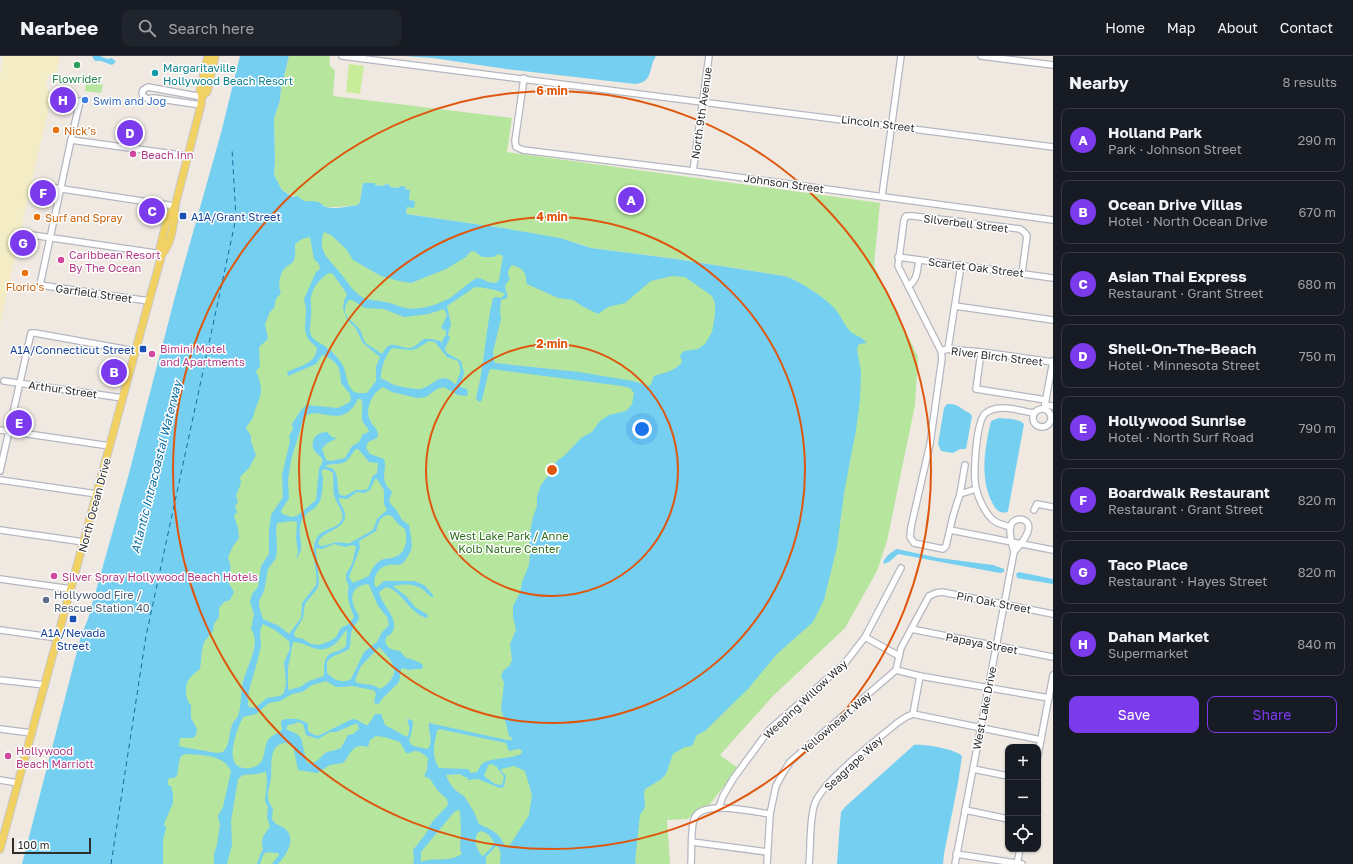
<!DOCTYPE html>
<html lang="en">
<head>
<meta charset="utf-8">
<style>
	body { margin:0; font-family:"Golos Text",sans-serif; background:#20242c; color:#f1f3f6 }
	.controls { position:absolute; right:12px; bottom:12px; display:grid; overflow:hidden; border-radius:8px; box-shadow:0 1px 3px #0004 }
	.controls button { width:36px; height:36px; display:grid; place-items:center; padding:0; border:0; border-bottom:1px solid #363941; background:#171b24; color:#f1f3f6; font:20px sans-serif }
	.scale { position:absolute; left:12px; bottom:10px; width:79px; box-sizing:border-box; padding-left:4px; border:2px solid #2e2e2e; border-top:0; font-size:11px; line-height:14px; white-space:nowrap; color:#2e2e2e; -webkit-text-stroke:3px #fff; paint-order:stroke }
	.you { position:absolute; left:642px; top:373px; width:14px; height:14px; margin:-10px; border:3px solid #fff; border-radius:50%; background:#1a73e8; box-shadow:0 0 0 6px #1a73e833 }
	.badge { display:grid; place-items:center; width:26px; height:26px; border-radius:50%; background:#7c3aed; color:#fff; font-size:13px; font-weight:700 }
	.pin { position:absolute; translate:-50% -50%; border:2px solid #fff; box-shadow:0 1px 4px #0006 }
	.list { margin:0; padding:0; list-style:none }
	h2 { display:flex; justify-content:space-between; align-items:center; height:52px; margin:0; padding:0 16px; font-size:17px }
	h2 small { font-size:13px; font-weight:400; color:#9ea1a6 }
	.list li { display:grid; grid-template-columns:26px 1fr auto; gap:12px; align-items:center; box-sizing:border-box; height:64px; margin:0 8px 8px; padding:0 8px; border:1px solid #363941; border-radius:8px }
	.list b { display:block; font-size:15px; white-space:nowrap }
	.list p { margin:0; font-size:13px; white-space:nowrap; color:#9ea1a6 }
	.list em { font-size:13px; font-style:normal; color:#9ea1a6 }
	.actions { display:flex; gap:8px; padding:12px 16px }
	.actions a { flex:1; padding:9px 0; border:1px solid #7c3aed; border-radius:8px; text-align:center; font-size:14px; color:#7c3aed }
	.actions .main { background:#7c3aed; color:#fff }
	.icon { flex:none; width:22px; height:22px; fill:none; stroke:currentColor; stroke-width:2; stroke-linecap:round; stroke-linejoin:round }
	.map { position:relative; flex:none; width:1053px; height:808px; overflow:hidden }
	header { display:flex; align-items:center; gap:24px; box-sizing:border-box; height:56px; padding:0 20px; background:#171b24; border-bottom:1px solid #363941 }
	header strong { font-size:19px }
	nav { display:flex; gap:22px; margin-inline-start:auto; font-size:14px }
	.search { width:280px; height:36px; background:#20242c; display:flex; align-items:center; gap:10px; box-sizing:border-box; padding:0 14px; border-radius:8px; color:#9ea1a6; font-size:15px }
	main { display:flex }
	aside { flex:1; background:#171b24 }
	.map>svg:first-child { display:block }
	.green { fill:#b6e59e }
	.sand { fill:#f3ecc5 }
	.pitch { fill:#c9ec9a }
	.water { fill:#75cff0; fill-rule:evenodd }
	.lines { fill:none; stroke-linecap:round; stroke-linejoin:round }
	.canal { stroke:#75cff0; stroke-width:5.5 }
	.ferry { stroke:#0d6fa3; stroke-width:1; stroke-dasharray:5 4; stroke-linecap:butt }
	.minor-casing { stroke:#b4b7c1; stroke-width:8 }
	.major-casing { stroke:#c9c9c9; stroke-width:9 }
	.minor { stroke:#fff; stroke-width:5.5 }
	.major { stroke:#f2d163; stroke-width:7 }
	.ring { fill:none; stroke:#df570e; stroke-width:2 }
	.leisure-dot { fill:#2e9e5b; stroke:#fff; stroke-width:1.5 }
	.culture-dot { fill:#0f9aa8; stroke:#fff; stroke-width:1.5 }
	.shop-dot { fill:#3f7fe0; stroke:#fff; stroke-width:1.5 }
	.food-dot { fill:#e8710a; stroke:#fff; stroke-width:1.5 }
	.hotel-dot { fill:#d1479c; stroke:#fff; stroke-width:1.5 }
	.transit-dot { fill:#1a4fb4; stroke:#fff; stroke-width:1.5 }
	.service-dot { fill:#5c6f8a; stroke:#fff; stroke-width:1.5 }
	.labels { text-anchor:middle; dominant-baseline:central; stroke-width:3; stroke-linejoin:round; paint-order:stroke }
	.culture-label { font-size:11px; fill:#0d838f; stroke:#fff; text-anchor:start }
	.leisure-label { font-size:11px; fill:#27864d; stroke:#fff }
	.shop-label { font-size:11px; fill:#366cbe; stroke:#fff; text-anchor:start }
	.street-label { font-size:11px; fill:#2e2e2e; stroke:#fff }
	.food-label { font-size:11px; fill:#c56008; stroke:#fff; text-anchor:start }
	.hotel-label { font-size:11px; fill:#b23c85; stroke:#fff; text-anchor:start }
	.transit-label { font-size:11px; fill:#164399; stroke:#fff; text-anchor:start }
	.park-label { font-size:11px; fill:#2c6e1b; stroke:#fff }
	.service-label { font-size:11px; fill:#4e5e75; stroke:#fff; text-anchor:start }
	.water-label { font-size:12px; font-style:italic; fill:#0d6fa3; stroke:#fff }
	.centre { fill:#df570e; stroke:#fff; stroke-width:2 }
	.ring-label { font-size:12px; text-anchor:middle; font-weight:bold; fill:#df570e; stroke:#fff; stroke-width:3; stroke-linejoin:round; paint-order:stroke }
</style>
</head>
<body>
<header>
<strong>Nearbee</strong>
<div class="search"><svg class="icon" aria-label="search" viewBox="0 0 24 24"><circle cx="10" cy="10" r="6"/><path d="M15 15l6 6"/></svg>Search here</div>
<nav><a>Home</a><a>Map</a><a>About</a><a>Contact</a></nav>
</header>
<main>
<div class="map">
<svg width="1053" height="808" viewBox="0 0 1053 808">
	<rect width="100%" height="100%" fill="#efe9e1"/>
	<g class="green">
		<path d="M289,0H330C329,6 329,11 335,14L333,40L512,62L507,96L880,147L874,210L918,301L915,349L887,485L877,515L845,572L772,641L720,699L738,712L710,748L696,754L688,763L667,764L670,808H137L284,151L787,223L836,255C824,241 801,226 784,220L676,203L591,192L580,188L503,172L406,158L407,151L415,145L409,144L406,131L399,132L390,131V129L385,128L384,130L363,127L360,147L358,149L338,151H327L316,146H305L282,134L274,119L275,105L274,63L280,44L281,32Z"/>
		<polygon points="86,26 103,28 101,37 85,35"/>
	</g>
	<path class="sand" d="M3,0H60L57,16C48,18 44,24 47,33L52,39L24,159L0,270V21Z"/>
	<polygon class="pitch" points="349,8 364,10 360,38 346,36"/>
	<g class="water">
		<polygon points="92,0 100,0 107,3 112,2 116,6 112,9 101,5 95,5"/>
		<path d="M240,0H289L281,32L280,44L274,63L275,105L274,119L282,134L293,141L298,140C304,148 310,144 318,146C321,147 323,150 326,151C336,154 348,150 358,149L360,146L363,127H375V129L384,130L385,128L390,129V131L399,132L400,130L406,131L405,133L410,134L409,144L415,145L414,152L407,151L406,158L503,172L560,182L591,192L676,203L784,220C798,224 826,242 836,254C841,260 844,269 850,275C856,281 860,279 867,287L859,288L857,293L861,316L860,344L856,374L844,437L837,491L824,544L813,566L776,599L748,633L705,675L697,679L692,690L685,691L673,698L666,718L660,724L645,733L644,736L645,751L640,759L635,805L636,808H500C500,801 503,794 496,790L486,801V808H413L414,803L413,794L425,779L432,766L448,749L447,743L438,735L430,723L424,720L427,714L428,702C423,697 415,692 410,697H406L400,686L384,681L376,680L370,684L368,691C351,686 351,699 343,707L330,709L317,717L298,714L293,690C290,688 288,687 284,687C268,689 272,712 271,723C270,729 267,735 268,742C268,746 271,749 273,753L272,763C275,769 280,769 284,772C298,783 286,799 278,808H272L279,799L278,797C265,797 265,792 260,808H257L260,799L263,793C260,782 264,780 270,770L267,762L268,751L265,745L267,725L266,716L256,718L243,719L238,723L231,765L232,789L227,808H214V798L217,789L220,769L218,760L223,751L231,715C223,698 201,699 185,698L180,701L177,720L174,722H170L168,724V729L171,730L173,738V747L164,768L166,772L163,784V808H22L81,580L88,563L128,421L176,237L221,77ZM324,176L331,179L346,193L353,204L381,220L399,225L411,227L446,213L466,201L470,196L474,195L482,201H494L498,198L503,200L499,224L496,227L488,226L482,223L477,222C467,227 459,236 450,242C442,246 430,251 421,252C404,255 400,249 385,246C377,244 369,245 362,241C352,235 348,226 341,218C331,204 316,197 324,176ZM310,181L314,203L319,208L320,213L316,216L304,243L306,253L305,274L308,283L317,292C316,308 299,310 287,316L288,320L316,308L322,299C332,303 339,307 340,318C341,321 340,325 342,328C346,335 353,337 350,346L338,352L306,349L301,354L292,368L293,373L289,380L290,385L282,419L283,441L271,459L269,475V498L261,510L258,531L252,538L250,546L254,558L251,573C262,587 246,612 243,626C240,637 242,649 238,660C237,663 234,664 233,667C228,677 231,688 223,696L217,697L183,691L179,690L180,682H193L196,679L197,673L191,662V649C185,644 184,628 190,622C192,619 196,616 200,613L202,594L204,586L213,575L214,568L219,561V552L224,546L230,544L234,536L227,524C232,516 231,510 228,501L233,490L239,482L238,472L234,460L237,456L235,450L238,446L236,440L241,427L240,421L249,412L256,399L251,386V380L246,372C247,368 252,365 253,361C259,339 266,340 256,315L260,311L259,291L268,283L265,268L270,256L274,252L276,243L281,237C277,228 280,216 287,210C290,208 293,207 294,204C296,199 295,193 295,188L302,183ZM512,209C517,210 523,213 525,218C527,222 525,224 527,228L558,242L573,244L582,250L598,258L608,251L625,247L651,225L672,220L685,221L712,240L715,247V259L712,276L705,288L698,293L684,295L680,299L682,306C676,315 663,317 654,320L651,328L649,330L633,325L579,316L495,307L494,305L493,296L501,263L500,256L501,244L507,242C509,237 503,233 506,228C507,226 509,225 510,223C507,218 508,213 512,209ZM329,217L333,218L347,238L344,245L343,252L347,264L355,271L363,287L380,301L376,311V325L367,337C362,337 355,338 352,334C345,326 347,315 342,308C338,302 333,296 327,292C323,288 316,286 312,281C308,275 311,266 311,260C312,254 310,247 311,241C313,231 320,222 329,217ZM475,231C482,231 499,234 505,238L501,242L496,241L493,242C485,275 485,309 476,342L478,345L480,346L482,344L489,315L491,313L622,330L630,332L634,337L632,348L628,353L626,355L609,359L600,365L592,376L581,382L565,399L557,405L547,421L541,429L537,440V450L533,461L529,481L530,497L529,509L522,526L520,537L513,550V561L516,574L510,588L512,604L510,609L503,615L501,620L504,627L501,654L506,667L508,677L509,680L512,682V684H507L429,667C428,677 434,684 428,693L413,690L409,685C411,678 413,673 413,665L408,663H407C409,669 411,676 407,681L385,669L381,658H375L368,669H366L357,664L352,663L318,680L310,677L308,674V668C300,662 292,662 282,664L281,666L282,674C278,678 271,679 268,684C263,692 266,704 258,709C253,712 248,713 243,712C223,709 237,673 243,661L256,658L269,647L280,645L292,638L302,636L312,629L326,625L336,631H343L352,630L373,634L376,637L374,647L379,648L381,644L399,626L401,613L403,612L409,614L416,613H422L423,609C420,606 410,602 406,602L400,595C393,594 387,593 385,585L387,580L390,579C403,565 382,551 379,536L386,531C397,533 405,546 412,553C416,557 421,560 426,562H427L428,559L415,551L407,541L393,530C404,528 415,527 425,535C427,537 428,539 432,541L434,540L424,529L414,525H384L377,531L375,530C372,521 379,511 388,509C393,508 398,510 403,507C405,505 410,497 411,494C413,490 410,474 409,469L402,464L397,455L390,447L389,444L392,436C390,433 386,430 385,426C382,418 387,412 384,403L370,398L366,392L368,386L377,382L378,378C377,371 372,370 370,364C364,353 373,336 383,331L392,336L417,342L426,341L437,333L444,331L458,339L467,340L468,336L467,333L460,331L464,317L461,305L447,297L440,285L431,283H424C419,286 416,291 410,292C398,292 390,282 383,297H380C376,293 371,291 367,288C362,284 363,278 360,274C355,265 337,260 349,244H352L365,252L384,253L404,261L428,258L444,253L447,259L441,272L446,275V281L447,282L451,268L447,250ZM429,285L435,286L447,301L458,305C463,316 459,318 456,328H455C440,314 434,330 421,333C418,334 395,330 392,328C388,326 387,324 381,323C380,314 386,298 392,292L410,294L416,293ZM358,343H361C364,349 361,356 362,364C364,369 368,371 369,376L363,378L359,386L352,390L345,402L331,405L326,404L322,393L326,388L337,382L332,381L327,376C324,376 319,377 317,379C313,382 311,390 314,394C317,399 321,399 323,405L319,413L316,444L297,460L292,461L282,458L281,455L289,442L288,424L291,404L304,361C319,348 342,376 358,343ZM356,393H358L369,406L378,407L377,417L372,421L368,433L364,434H356L345,440L340,439C336,431 340,416 331,412C329,411 327,411 325,410C331,407 339,409 345,406C350,403 352,397 356,393ZM325,413L330,415L333,417C334,425 332,435 335,442C337,449 346,457 341,465C335,475 320,471 315,486C311,500 318,515 316,529L302,547L301,562L289,578L279,570L263,563L259,550V545L264,535L268,513L276,502L277,492L276,474L277,467L293,465L297,466L296,483L298,496L296,503C306,490 298,484 300,471C302,455 315,456 320,445C322,439 323,429 323,423C323,420 321,417 322,414ZM375,423H377L384,434V448L387,454L377,463L373,474L350,487C344,488 339,485 333,487C328,488 325,490 320,490L318,487C322,474 344,475 345,460C346,453 339,449 339,442L347,443L357,436L364,437L370,434ZM387,459L392,460L398,468L405,473C408,485 406,499 392,502C388,503 383,502 380,505C375,507 370,516 369,520L353,527L349,521L360,492L359,485L376,475C379,467 378,462 387,459ZM334,488L345,491L353,489L356,491L352,508L346,518V523L349,531C345,541 351,551 354,561L349,568L341,572L336,581L330,585L319,589L311,588L303,583L295,581L294,577L303,562L305,548L317,533L319,528L316,492L322,493ZM367,528L369,529L378,550L387,561L389,569L382,576L377,586L364,596L351,623C342,628 334,624 327,617V606C332,598 342,598 349,593C352,587 349,578 353,572C354,568 360,565 359,561C359,558 355,554 354,550C349,537 355,530 367,528ZM263,568L275,574L289,585L290,593L284,606L286,627L284,637L280,640L267,642L255,652L249,651C244,642 256,614 258,602C259,598 260,594 261,590C261,582 258,574 263,568ZM347,574L346,590C343,593 340,594 335,596C323,599 324,609 324,620L309,625L300,631L288,634V612L293,586C309,586 317,601 335,588C340,584 342,578 347,574ZM379,591C394,606 403,618 381,633L372,629L357,627L355,624L361,610ZM298,666L303,668L306,679L318,683L330,676H336L357,667L359,673L353,678L348,679L341,692C336,694 331,695 327,696C320,700 317,709 307,707L301,682L297,678L286,673L288,669L294,668ZM439,673L506,687L509,695L518,693L522,694L521,698C511,703 488,702 482,708C480,710 478,714 477,716L471,717L468,713L439,712C431,699 434,689 437,675ZM490,708L496,710L504,721L502,729L495,728L484,720L488,710ZM514,710L525,715L532,739L529,759L510,789L505,791C500,776 491,774 479,768L474,756L464,740L455,734L449,726L446,719L460,718L464,721H467L468,724L478,723L500,732L504,731L506,720L502,716L501,713ZM458,754L460,755L461,776L460,794L462,798C444,808 436,800 421,806V796L454,756ZM480,775C487,776 491,780 494,787L491,792L483,800C476,795 472,780 480,775Z"/>
		<path d="M404,0H656C648,12 654,26 635,28L506,13L433,2Z"/>
		<path d="M947,348C956,348 957,349 964,354C968,357 970,356 972,360L966,393H960L953,397L941,395L938,388L944,352Z"/>
		<path d="M999,362C1007,363 1018,362 1024,368L1008,455L1007,456C1000,458 996,454 993,448C979,423 985,391 991,365Z"/>
		<path d="M897,493L939,502L993,509L1004,513V516L1000,517L898,498L889,506L883,508C884,501 891,496 897,493Z"/>
		<polygon points="1019,516 1053,523 1053,528 1017,522 1016,518"/>
		<path d="M914,689C924,688 955,693 962,700L958,727L944,798L943,808H837L840,767L841,756L845,751Z"/>
	</g>
	<g class="lines">
		<polyline class="canal" points="443,290 447,282"/>
		<polyline class="ferry" points="111,808 146,580 236,162 232,93"/>
		<g class="minor-casing">
			<g id="minor">
				<polyline points="342,0 1053,91"/>
				<polyline points="981,0 1053,9"/>
				<polyline points="524,22 515,85 516,91 523,94 693,115 1053,164"/>
				<polyline points="80,45 71,84 40,229 149,245"/>
				<polyline points="201,49 154,42 148,43 143,40 142,37 143,34 148,31 202,41"/>
				<polyline points="71,84 188,100"/>
				<polyline points="693,115 709,0"/>
				<polyline points="36,129 175,150"/>
				<polyline points="882,140 901,0"/>
				<polyline points="25,178 162,198"/>
				<polyline points="898,201 1053,222"/>
				<path d="M908,230C918,224 917,214 919,204"/>
				<polyline points="955,250 1053,264"/>
				<polyline points="948,293 961,209"/>
				<polyline points="941,295 948,293 981,296 1053,306"/>
				<polyline points="981,296 976,333 1046,344"/>
				<polyline points="4,325 123,342"/>
				<polyline points="1045,349 1053,350"/>
				<circle cx="1042" cy="362" r="9"/>
				<polyline points="1044,353 1053,305"/>
				<polyline points="0,374 110,390"/>
				<polyline points="965,409 960,438 953,460 946,490 943,493 914,487 910,481 911,471 930,388 942,302 941,295 898,210 904,164 906,160 913,160 1020,173 1024,176 1027,180 1022,217"/>
				<polyline points="0,415 31,277 35,277 135,295"/>
				<polyline points="0,424 97,438"/>
				<polyline points="960,438 976,433"/>
				<polyline points="1034,454 1037,448 1053,451"/>
				<path d="M1010,471C1004,469 998,468 993,464C985,457 978,442 976,432C973,419 976,369 984,359C985,357 989,355 991,354C1004,349 1021,355 1034,357"/>
				<polyline points="0,474 84,486"/>
				<polyline points="950,474 1053,494"/>
				<polyline points="0,523 71,533"/>
				<polyline points="911,573 1053,601"/>
				<polyline points="0,574 58,582"/>
				<polyline points="865,581 899,600"/>
				<polyline points="896,614 920,620 1049,642"/>
				<polyline points="0,624 45,629"/>
				<polyline points="913,658 1041,684"/>
				<polyline points="0,673 32,677"/>
				<polyline points="1038,699 1053,619"/>
				<polyline points="973,713 1008,720"/>
				<polyline points="0,724 18,727"/>
				<polyline points="719,751 723,740 733,723 769,674 845,607 865,581 901,512"/>
				<polyline points="965,754 1008,763"/>
				<polyline points="692,786 767,796"/>
				<polyline points="956,798 1022,808"/>
				<path d="M691,808C692,797 690,770 695,761C704,744 754,756 770,758"/>
				<polyline points="767,808 770,758 776,730 783,717 790,706 816,683 896,614 901,592 929,540 936,537 942,536 1053,558"/>
				<path d="M809,808C811,790 809,763 815,747C824,724 876,685 897,667L906,661L913,658L920,620"/>
				<path d="M955,808L1014,496C1012,489 1010,481 1010,474C1010,458 1033,461 1028,475C1026,483 1019,490 1014,496"/>
				<polyline points="1017,808 1020,793"/>
			</g>
		</g>
		<g class="major-casing">
			<g id="major">
				<polyline points="202,40 207,36 215,0"/>
				<polyline points="162,198 160,192 167,163 175,150 201,49 202,40 200,34 208,0"/>
				<path d="M0,793L149,245L162,198C172,187 175,164 175,150"/>
			</g>
		</g>
		<use href="#minor" class="minor"/>
		<use href="#major" class="major"/>
	</g>
	<g class="ring">
		<circle cx="552" cy="414" r="126"/>
		<circle cx="552" cy="414" r="253"/>
		<circle cx="552" cy="414" r="379"/>
	</g>
	<circle class="leisure-dot" cx="77" cy="9" r="4"/>
	<circle class="culture-dot" cx="155" cy="17" r="4"/>
	<circle class="shop-dot" cx="85" cy="44" r="4"/>
	<g class="food-dot">
		<circle cx="56" cy="74" r="4"/>
		<circle cx="37" cy="161" r="4"/>
		<circle cx="25" cy="217" r="4"/>
	</g>
	<g class="hotel-dot">
		<circle cx="133" cy="98" r="4"/>
		<circle cx="61" cy="204" r="4"/>
		<circle cx="152" cy="298" r="4"/>
		<circle cx="54" cy="520" r="4"/>
		<circle cx="8" cy="700" r="4"/>
	</g>
	<g class="transit-dot">
		<rect x="179" y="156" width="8" height="8" rx="2"/>
		<rect x="139" y="289" width="8" height="8" rx="2"/>
		<rect x="69" y="559" width="8" height="8" rx="2"/>
	</g>
	<circle class="service-dot" cx="46" cy="544" r="4"/>
	<g class="labels">
		<g class="culture-label">
			<text x="163" y="11">Margaritaville<tspan x="163" dy="13">Hollywood Beach Resort</tspan></text>
		</g>
		<g class="leisure-label">
			<text x="77" y="22">Flowrider</text>
		</g>
		<g class="shop-label">
			<text x="93" y="44">Swim and Jog</text>
		</g>
		<g class="street-label">
			<text transform="translate(701 57) rotate(-82)">North 9th Avenue</text>
			<text transform="translate(878 67) rotate(7)">Lincoln Street</text>
			<text transform="translate(784 127) rotate(8)">Johnson Street</text>
			<text transform="translate(966 167) rotate(7)">Silverbell Street</text>
			<text transform="translate(976 211) rotate(7)">Scarlet Oak Street</text>
			<text transform="translate(94 237) rotate(8)">Garfield Street</text>
			<text transform="translate(997 300) rotate(7)">River Birch Street</text>
			<text transform="translate(63 333) rotate(8)">Arthur Street</text>
			<text transform="translate(94 449) rotate(-75)">North Ocean Drive</text>
			<text transform="translate(994 546) rotate(11)">Pin Oak Street</text>
			<text transform="translate(982 587) rotate(11)">Papaya Street</text>
			<text transform="translate(805 643) rotate(-43)">Weeping Willow Way</text>
			<text transform="translate(984 652) rotate(-79)">West Lake Drive</text>
			<text transform="translate(836 666) rotate(-41)">Yellowheart Way</text>
			<text transform="translate(853 707) rotate(-43)">Seagrape Way</text>
		</g>
		<g class="food-label">
			<text x="64" y="74">Nick's</text>
			<text x="45" y="161">Surf and Spray</text>
			<text x="25" y="230" text-anchor="middle">Florio's</text>
		</g>
		<g class="hotel-label">
			<text x="141" y="98">Beach Inn</text>
			<text x="69" y="198">Caribbean Resort<tspan x="69" dy="13">By The Ocean</tspan></text>
			<text x="160" y="292">Bimini Motel<tspan x="160" dy="13">and Apartments</tspan></text>
			<text x="62" y="520">Silver Spray Hollywood Beach Hotels</text>
			<text x="16" y="694">Hollywood<tspan x="16" dy="13">Beach Marriott</tspan></text>
		</g>
		<g class="transit-label">
			<text x="191" y="160">A1A/Grant Street</text>
			<text x="135" y="293" text-anchor="end">A1A/Connecticut Street</text>
			<text x="73" y="576" text-anchor="middle">A1A/Nevada<tspan x="73" dy="13">Street</tspan></text>
		</g>
		<g class="park-label">
			<text x="509" y="479">West Lake Park / Anne<tspan x="509" dy="13">Kolb Nature Center</tspan></text>
		</g>
		<g class="service-label">
			<text x="54" y="538">Hollywood Fire /<tspan x="54" dy="13">Rescue Station 40</tspan></text>
		</g>
		<g class="water-label">
			<text transform="translate(156 411) rotate(-76)">Atlantic Intracoastal Waterway</text>
		</g>
	</g>
	<circle cx="552" cy="414" r="6" class="centre"/>
	<g class="ring-label">
		<text x="552" y="39">6 min</text>
		<text x="552" y="165">4 min</text>
		<text x="552" y="292">2 min</text>
	</g>
</svg>
<div class="controls">
<button>+</button>
<button>−</button>
<button><svg class="icon" aria-label="locate" viewBox="0 0 24 24"><circle cx="12" cy="12" r="6"/><path d="M12 2v4M12 18v4M2 12h4M18 12h4"/></svg></button>
</div>
<div class="scale">100 m</div>
<div class="you"></div>
<div class="pin badge" style="left:631px;top:144px">A</div>
<div class="pin badge" style="left:114px;top:316px">B</div>
<div class="pin badge" style="left:152px;top:155px">C</div>
<div class="pin badge" style="left:130px;top:77px">D</div>
<div class="pin badge" style="left:19px;top:367px">E</div>
<div class="pin badge" style="left:43px;top:137px">F</div>
<div class="pin badge" style="left:23px;top:187px">G</div>
<div class="pin badge" style="left:63px;top:44px">H</div>
</div>
<aside>
<h2>Nearby<small>8 results</small></h2>
<ul class="list">
<li><span class="badge">A</span><div><b>Holland Park</b><p>Park · Johnson Street</p></div><em>290 m</em></li>
<li><span class="badge">B</span><div><b>Ocean Drive Villas</b><p>Hotel · North Ocean Drive</p></div><em>670 m</em></li>
<li><span class="badge">C</span><div><b>Asian Thai Express</b><p>Restaurant · Grant Street</p></div><em>680 m</em></li>
<li><span class="badge">D</span><div><b>Shell-On-The-Beach</b><p>Hotel · Minnesota Street</p></div><em>750 m</em></li>
<li><span class="badge">E</span><div><b>Hollywood Sunrise</b><p>Hotel · North Surf Road</p></div><em>790 m</em></li>
<li><span class="badge">F</span><div><b>Boardwalk Restaurant</b><p>Restaurant · Grant Street</p></div><em>820 m</em></li>
<li><span class="badge">G</span><div><b>Taco Place</b><p>Restaurant · Hayes Street</p></div><em>820 m</em></li>
<li><span class="badge">H</span><div><b>Dahan Market</b><p>Supermarket</p></div><em>840 m</em></li>
</ul>
<div class="actions"><a class="main">Save</a><a>Share</a></div>
</aside>
</main>
</body>
</html>
